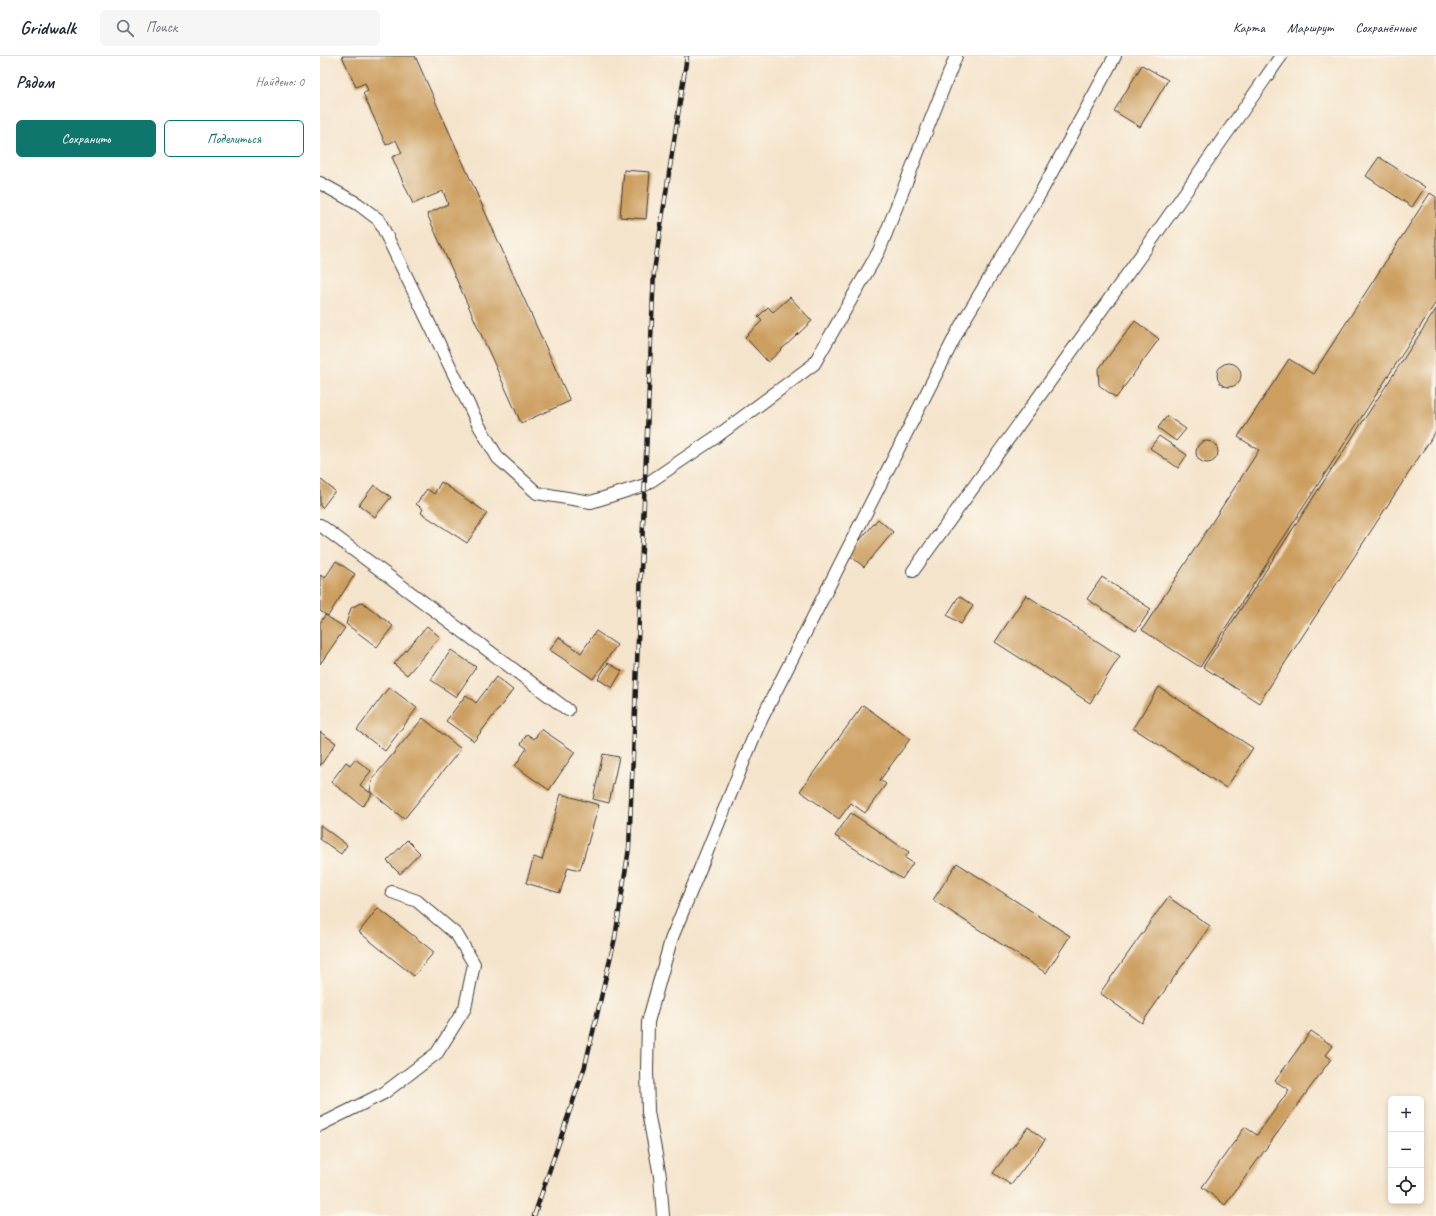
<!DOCTYPE html>
<html lang="ru">
<head>
<meta charset="utf-8">
<style>
	body { margin:0; font-family:Caveat,sans-serif; background:#f6f6f7; color:#1f2937 }
	.controls { position:absolute; right:12px; bottom:12px; display:grid; overflow:hidden; border-radius:6px; box-shadow:0 2px 6px #0003 }
	.controls button { width:36px; height:36px; display:grid; place-items:center; padding:0; border:0; border-bottom:1px solid #e0e1e3; background:#fff; color:#1f2937; font:20px sans-serif }
	.list { margin:0; padding:0; list-style:none }
	h2 { display:flex; justify-content:space-between; align-items:center; height:52px; margin:0; padding:0 16px; font-size:17px }
	h2 small { font-size:13px; font-weight:400; color:#747a83 }
	.actions { display:flex; gap:8px; padding:12px 16px }
	.actions a { flex:1; padding:9px 0; border:1px solid #0f766e; border-radius:6px; text-align:center; font-size:14px; color:#0f766e }
	.actions .main { background:#0f766e; color:#fff }
	.icon { flex:none; width:22px; height:22px; fill:none; stroke:currentColor; stroke-width:2; stroke-linecap:round; stroke-linejoin:round }
	.map { position:relative; flex:none; width:1116px; height:1160px; overflow:hidden }
	header { display:flex; align-items:center; gap:24px; box-sizing:border-box; height:56px; padding:0 20px; background:#fff; border-bottom:1px solid #e0e1e3 }
	header strong { font-size:19px }
	nav { display:flex; gap:22px; margin-inline-start:auto; font-size:14px }
	.search { width:280px; height:36px; background:#f6f6f7; display:flex; align-items:center; gap:10px; box-sizing:border-box; padding:0 14px; border-radius:6px; color:#747a83; font-size:15px }
	main { display:flex }
	aside { flex:1; background:#fff }
	.map>svg:first-child { display:block }
	.building { fill:#cc9e5f }
	.lines { fill:none; stroke-linecap:round; stroke-linejoin:round }
	.service-casing { stroke:#3d3a36; stroke-width:14 }
	.service { stroke:#fff; stroke-width:12 }
	.rail-casing { stroke:#1c1c1c; stroke-width:4.5 }
	.rail { stroke:#fbf7ec; stroke-width:3; stroke-dasharray:9; stroke-linecap:butt }
</style>
</head>
<body>
<header>
<strong>Gridwalk</strong>
<div class="search"><svg class="icon" aria-label="search" viewBox="0 0 24 24"><circle cx="10" cy="10" r="6"/><path d="M15 15l6 6"/></svg>Поиск</div>
<nav><a>Карта</a><a>Маршрут</a><a>Сохранённые</a></nav>
</header>
<main>
<aside>
<h2>Рядом<small>Найдено: 0</small></h2>
<ul class="list">
</ul>
<div class="actions"><a class="main">Сохранить</a><a>Поделиться</a></div>
</aside>
<div class="map">
<svg width="1116" height="1160" viewBox="0 0 1116 1160">
	<rect width="100%" height="100%" fill="#fbf7ec"/>
	<filter id="ink" filterUnits="userSpaceOnUse"><feTurbulence type="fractalNoise" baseFrequency=".025" numOctaves="2"/><feDisplacementMap in="SourceGraphic" scale="8" xChannelSelector="R" yChannelSelector="G"/><feConvolveMatrix kernelMatrix="1 2 1 2 8 2 1 2 1" color-interpolation-filters="sRGB"/></filter>
	<filter id="wash" filterUnits="userSpaceOnUse"><feTurbulence type="fractalNoise" baseFrequency=".012" numOctaves="4" result="noise"/><feDisplacementMap in="SourceGraphic" scale="16" xChannelSelector="R" yChannelSelector="G"/><feGaussianBlur stdDeviation="0.9" result="paint"/><feColorMatrix in="noise" values="0 0 0 0 0 0 0 0 0 0 0 0 0 0 0 0 0 1.4 0 .05"/><feComposite in="paint" operator="in"/></filter>
	<g filter="url(#wash)">
		<rect width="100%" height="100%" fill="#f5e4cc"/>
		<g id="blocks">
			<g class="building">
				<polygon points="22,0 95,0 250,345 201,367 107,158 128,148 123,135 93,148 72,101 82,97 76,84 66,89 43,37 48,35 45,27 36,31"/>
				<polygon points="822,9 848,24 820,71 794,55"/>
				<polygon points="1059,101 1105,131 1092,151 1046,120"/>
				<polygon points="304,114 330,116 326,163 300,161"/>
				<polygon points="1110,137 1116,141 1116,246 880,611 822,574 939,394 918,381 969,303 993,318"/>
				<polygon points="470,241 492,265 448,306 425,281 442,265 438,261 448,251 453,256"/>
				<polygon points="1116,253 1116,375 939,647 883,611"/>
				<polygon points="815,265 839,283 796,342 779,329 778,314"/>
				<circle cx="909" cy="319" r="12"/>
				<polygon points="847,360 866,373 856,385 838,372"/>
				<polygon points="839,380 867,399 858,412 830,392"/>
				<circle cx="887" cy="396" r="11"/>
				<polygon points="0,423 15,435 2,452 0,450"/>
				<polygon points="121,426 167,457 147,487 101,457 103,453 96,448 107,433 114,438"/>
				<polygon points="54,429 71,441 55,461 39,449"/>
				<polygon points="558,463 573,476 544,511 528,498"/>
				<polygon points="16,505 35,518 8,560 0,555 0,519 5,522"/>
				<polygon points="782,521 831,553 816,575 767,543"/>
				<polygon points="706,539 800,600 770,647 675,586"/>
				<polygon points="639,540 653,550 641,568 627,559"/>
				<polygon points="42,546 73,570 57,591 26,568 31,552"/>
				<polygon points="5,559 25,572 0,608 0,567"/>
				<polygon points="107,570 120,581 87,619 74,608"/>
				<polygon points="276,575 297,589 273,623 230,594 239,581 261,597"/>
				<polygon points="131,594 156,611 136,641 111,624"/>
				<polygon points="288,607 302,615 292,632 278,623"/>
				<polygon points="176,621 193,634 154,685 126,665 146,639 156,647"/>
				<polygon points="69,631 97,652 65,695 37,674"/>
				<polygon points="839,631 933,692 906,732 813,672"/>
				<polygon points="543,649 590,683 560,724 566,728 545,757 531,747 519,763 480,735"/>
				<polygon points="103,662 141,693 84,763 50,735 53,722"/>
				<polygon points="221,673 255,696 229,734 195,710 207,692 201,688 207,678 214,683"/>
				<polygon points="0,676 16,687 0,710"/>
				<polygon points="283,698 299,701 289,747 273,743"/>
				<polygon points="35,703 51,715 40,729 52,738 43,750 11,726 26,706 30,709"/>
				<polygon points="241,738 279,749 260,814 248,811 240,837 206,827 214,801 222,804"/>
				<polygon points="531,757 589,796 585,802 593,807 582,823 515,780"/>
				<polygon points="0,769 27,789 21,798 0,783"/>
				<polygon points="87,784 100,797 80,818 67,805"/>
				<polygon points="637,807 750,880 726,917 613,844"/>
				<polygon points="848,841 890,870 822,967 780,937"/>
				<polygon points="58,852 114,896 94,920 39,876"/>
				<polygon points="991,975 1013,990 1006,999 1011,1003 905,1149 882,1131 925,1071 937,1079 969,1034 955,1025"/>
				<polygon points="708,1071 725,1084 691,1129 673,1117"/>
			</g>
		</g>
	</g>
	<g filter="url(#ink)">
		<use href="#blocks" fill-opacity="0" stroke="#3d3a36" stroke-width="1"/>
		<g class="lines">
			<g class="service-casing">
				<g id="service">
					<polyline points="0,127 38,148 59,164 158,368 178,402 217,437 271,446 325,429 396,381 494,308 559,195 636,0"/>
					<polyline points="0,469 248,654"/>
					<polyline points="593,515 824,195 961,0"/>
					<polyline points="0,1069 64,1037 117,997 145,952 154,908 137,879 97,845 72,836"/>
					<polyline points="343,1160 340,1120 328,1056 327,1014 328,966 351,884 439,668 640,271 721,136 795,0"/>
				</g>
			</g>
			<use href="#service" class="service"/>
			<g class="rail-casing">
				<polyline id="rail" points="214,1160 265,1010 295,882 309,792 334,215 367,0"/>
			</g>
			<use href="#rail" class="rail"/>
		</g>
	</g>
</svg>
<div class="controls">
<button>+</button>
<button>−</button>
<button><svg class="icon" aria-label="locate" viewBox="0 0 24 24"><circle cx="12" cy="12" r="6"/><path d="M12 2v4M12 18v4M2 12h4M18 12h4"/></svg></button>
</div>
</div>
</main>
</body>
</html>
